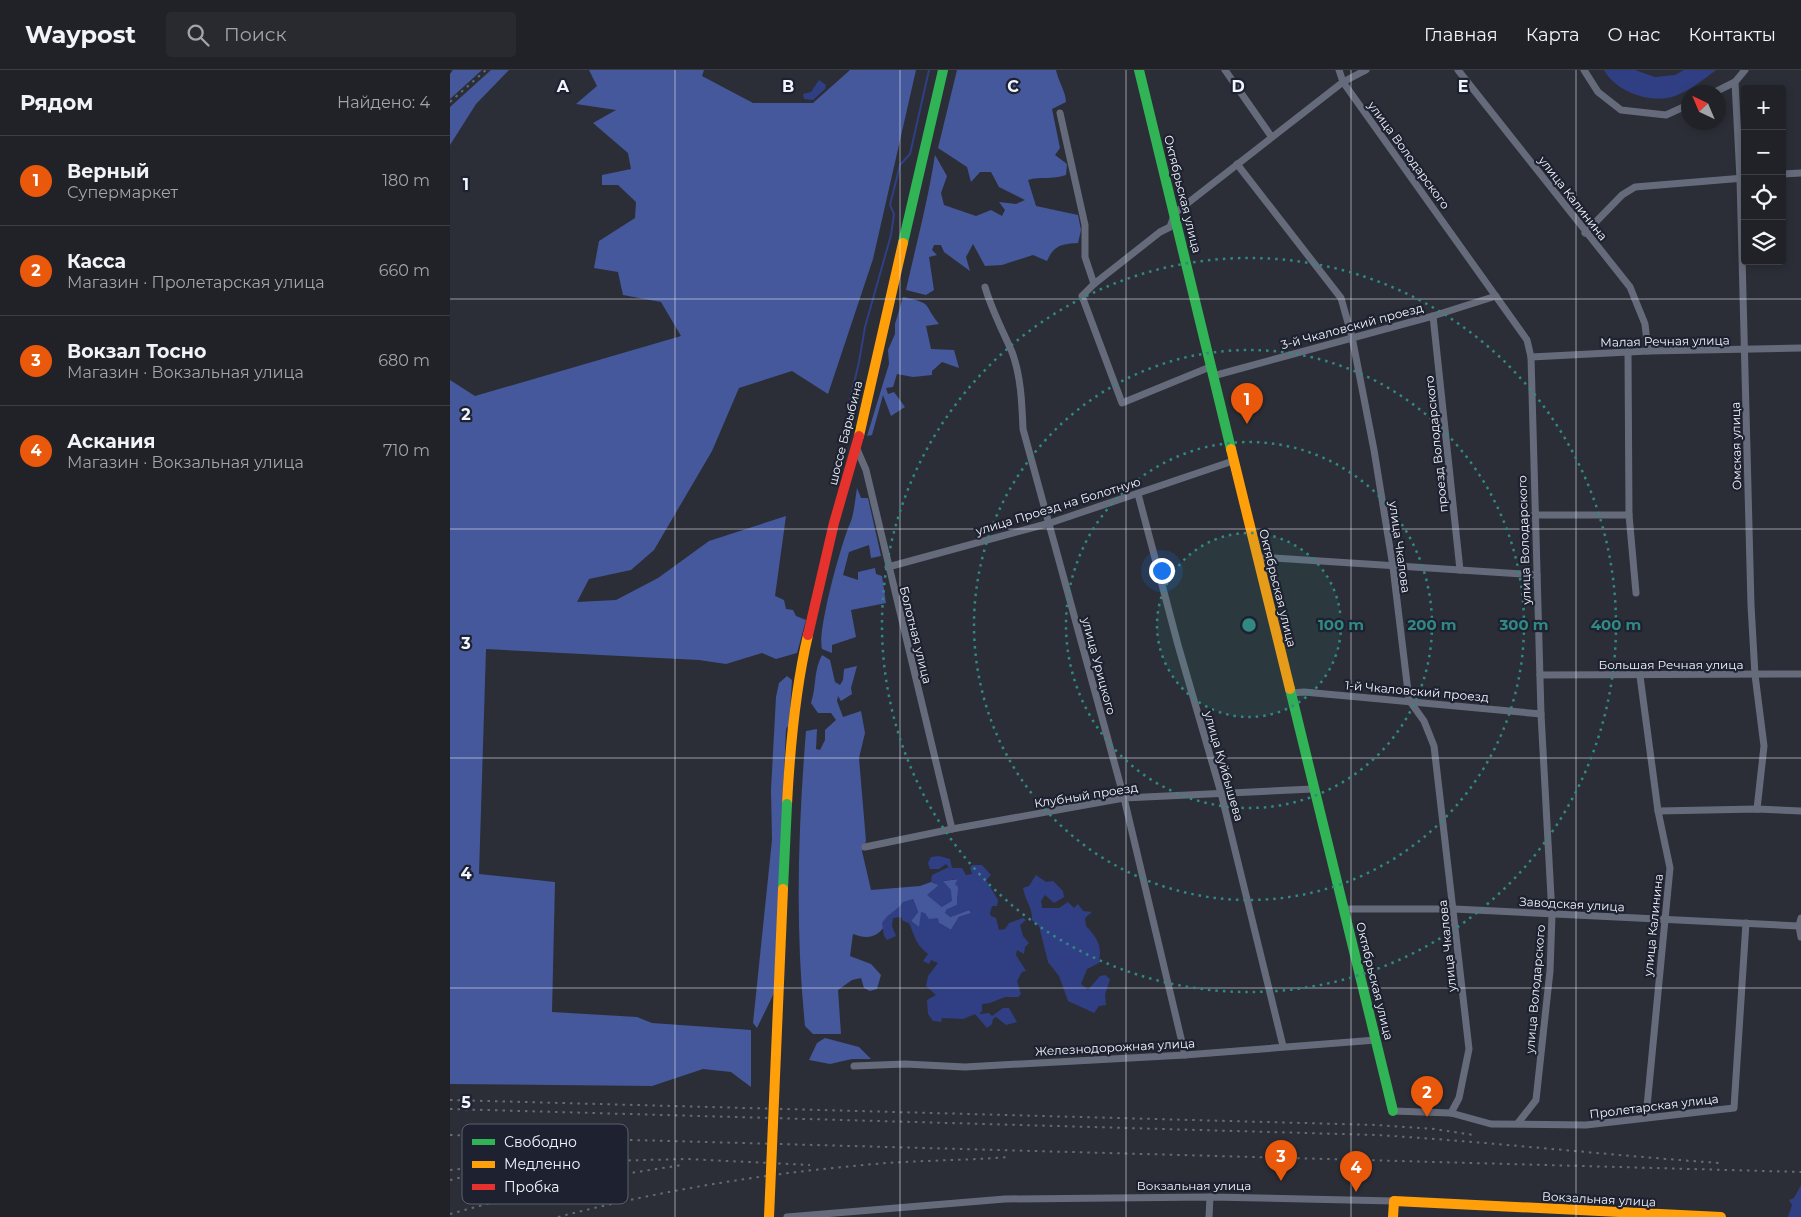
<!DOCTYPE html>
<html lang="ru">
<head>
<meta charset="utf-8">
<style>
	body { margin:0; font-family:Montserrat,sans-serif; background:#282a30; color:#f1f3f6 }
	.controls { position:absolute; right:15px; top:15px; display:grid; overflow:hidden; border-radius:5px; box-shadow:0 2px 8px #0003 }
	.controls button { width:45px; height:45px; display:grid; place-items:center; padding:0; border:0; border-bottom:1px solid #3d3f45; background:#202228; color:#f1f3f6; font:25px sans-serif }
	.compass { position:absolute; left:1231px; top:15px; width:45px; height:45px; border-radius:50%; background:#202228; box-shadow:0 2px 8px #0003; rotate:316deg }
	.you { position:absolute; left:711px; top:500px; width:18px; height:18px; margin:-12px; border:4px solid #fff; border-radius:50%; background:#1a73e8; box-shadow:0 0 0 8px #1a73e833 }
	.badge { display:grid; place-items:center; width:32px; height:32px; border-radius:50%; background:#ea580c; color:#fff; font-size:16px; font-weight:700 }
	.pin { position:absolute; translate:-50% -41px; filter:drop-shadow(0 1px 2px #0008) }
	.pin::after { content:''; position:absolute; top:26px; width:18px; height:15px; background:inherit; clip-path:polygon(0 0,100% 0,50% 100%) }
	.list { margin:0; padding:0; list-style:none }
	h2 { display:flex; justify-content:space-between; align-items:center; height:65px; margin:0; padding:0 20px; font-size:21px }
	h2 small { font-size:16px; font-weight:400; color:#a2a4a8 }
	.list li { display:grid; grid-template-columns:32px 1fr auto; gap:15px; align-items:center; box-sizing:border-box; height:90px; padding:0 20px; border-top:1px solid #3d3f45 }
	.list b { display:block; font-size:19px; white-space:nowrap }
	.list p { margin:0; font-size:16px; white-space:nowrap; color:#a2a4a8 }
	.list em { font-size:16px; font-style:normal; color:#a2a4a8 }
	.icon { flex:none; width:28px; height:28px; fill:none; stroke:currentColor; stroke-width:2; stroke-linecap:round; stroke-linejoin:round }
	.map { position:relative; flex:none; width:1351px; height:1147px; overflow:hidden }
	header { display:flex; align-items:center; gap:30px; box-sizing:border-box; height:70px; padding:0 25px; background:#202228; border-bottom:1px solid #3d3f45 }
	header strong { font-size:24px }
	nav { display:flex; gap:28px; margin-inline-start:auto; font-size:18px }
	.search { width:350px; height:45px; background:#282a30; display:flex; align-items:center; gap:12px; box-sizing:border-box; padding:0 18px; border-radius:5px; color:#a2a4a8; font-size:19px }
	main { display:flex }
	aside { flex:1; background:#202228 }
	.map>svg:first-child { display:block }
	.forest { fill:#45589b }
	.water { fill:#303f83 }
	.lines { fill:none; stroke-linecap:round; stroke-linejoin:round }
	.stream { stroke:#303f83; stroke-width:2 }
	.street { stroke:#666b7b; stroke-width:7 }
	.fast { stroke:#30b455; stroke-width:10 }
	.slow { stroke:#ff9f0a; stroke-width:10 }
	.jam { stroke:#e5322d; stroke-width:10 }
	.rail { stroke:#666a73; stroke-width:2; stroke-dasharray:2.5 5; stroke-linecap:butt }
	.fast-bridge { stroke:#30b455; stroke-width:10 }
	.slow-bridge { stroke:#ff9f0a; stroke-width:10 }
	.grid { fill:none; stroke:#f1f5ff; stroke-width:1; stroke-opacity:0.55 }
	.ring { fill:none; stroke:#318984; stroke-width:2.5; stroke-dasharray:2.5 5 }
	.labels { text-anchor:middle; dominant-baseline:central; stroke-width:4.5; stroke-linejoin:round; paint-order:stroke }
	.street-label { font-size:12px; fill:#f1f5ff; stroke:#1e2230 }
	.key { fill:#1e2230; stroke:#5d616e; stroke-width:1 }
	.key-label { font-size:14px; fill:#f1f5ff }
	.grid-label { font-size:16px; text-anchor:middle; font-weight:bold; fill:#f1f5ff; stroke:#1e2230; stroke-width:4.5; stroke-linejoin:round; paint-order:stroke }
	.centre { fill:#318984; stroke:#1e2230; stroke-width:2.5 }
	.ring-label { font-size:15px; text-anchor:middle; font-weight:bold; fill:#318984; stroke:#1e2230; stroke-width:4.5; stroke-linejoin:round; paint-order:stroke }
</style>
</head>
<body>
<header>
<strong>Waypost</strong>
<div class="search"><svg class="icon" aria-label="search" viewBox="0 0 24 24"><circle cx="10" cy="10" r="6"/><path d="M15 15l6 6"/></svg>Поиск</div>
<nav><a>Главная</a><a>Карта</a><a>О нас</a><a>Контакты</a></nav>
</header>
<main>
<aside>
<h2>Рядом<small>Найдено: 4</small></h2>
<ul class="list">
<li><span class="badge">1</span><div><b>Верный</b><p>Супермаркет</p></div><em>180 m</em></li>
<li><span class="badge">2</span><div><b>Касса</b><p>Магазин · Пролетарская улица</p></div><em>660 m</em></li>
<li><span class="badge">3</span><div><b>Вокзал Тосно</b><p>Магазин · Вокзальная улица</p></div><em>680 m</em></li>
<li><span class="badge">4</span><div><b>Аскания</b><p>Магазин · Вокзальная улица</p></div><em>710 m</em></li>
</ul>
</aside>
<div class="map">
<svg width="1351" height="1147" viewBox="0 0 1351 1147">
	<rect width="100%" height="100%" fill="#2b2e36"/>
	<g class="forest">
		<polygon points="3,0 32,0 0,29 0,4"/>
		<polygon points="41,0 59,0 26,34 0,75 0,37"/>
		<polygon points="139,0 254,0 252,6 303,33 363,33 400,0 466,0 423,189 378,324 342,301 289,318 262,381 204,480 181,500 139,509 127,532 166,530 208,508 259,471 336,446 325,526 334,530 336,539 343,540 346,546 356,550 347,583 326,589 312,583 276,594 249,590 36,579 29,804 105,812 102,942 187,947 202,953 301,960 301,1017 281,1002 253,999 202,1016 0,1014 0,310 25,326 231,266 211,232 173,225 168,202 144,198 149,171 185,148 186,132 168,115 152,115 152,105 181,99 178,83 143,53 166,40 126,34 147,16"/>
		<path d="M507,0H606C608,11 616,22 616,32L602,39L610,78L605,85L617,94L616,105C602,110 591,106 578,110L586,136L628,145L631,160L628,173C612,174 604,175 597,191L583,185L552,195L535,196L523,174L516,187L520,201L494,182L491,175H484L482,180L487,185L479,187L484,220L476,225L456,220C466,175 478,131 485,85L497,106L491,123L494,135L526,146L541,140L552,146L555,140L549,132L566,134L575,130L549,117L541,102H530L521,112L517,97L488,78Z"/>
		<path d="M453,227C484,234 472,233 489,254L476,256L481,279L504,280L509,298L492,292L482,301V305L463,307L447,304L443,317L436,318L438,324L444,322L455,337L441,346L433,325L422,365L417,366L439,294L438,280L445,264V254Z"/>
		<path d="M407,418L411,428H418L431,486L421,488L419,475L399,482L393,505L408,510V502L425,498L426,504L432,506L436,533L401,540L406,567L382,575V583L372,579C367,561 391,475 399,456C404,446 405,430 407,418Z"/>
		<path d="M372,585L380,590L385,612L390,615L393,610L394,599L407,596L401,618L402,624L391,631L388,626L387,631L393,647L411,641L415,663L409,688L416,771L412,781L421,820L470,816L481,812L489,815L478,825L492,837L493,811L509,809L507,835L496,840L500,847L519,840L522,843L509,847L501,860L489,853L470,858L461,851L468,842L463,829C458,832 453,835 449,838C434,853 431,875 403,864L400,886L421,894L431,905L427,919L420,921L414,918L411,908L402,910L388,920L391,964H363L355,956C345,858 348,760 356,661L367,659L366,679L370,680L375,670V660L386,650L381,643H368L361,633C367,615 363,603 372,585Z"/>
		<polygon points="337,606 342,610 339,655 336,659 324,923 307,958 303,953 322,770 321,720 326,627 329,613"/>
		<polygon points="375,968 409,977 421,989 402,989 380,994 359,990 367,973"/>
	</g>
	<g class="water">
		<path d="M1154,0H1185L1205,7L1225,5L1234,0H1266C1253,10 1238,22 1222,27C1199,33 1166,22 1154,0Z"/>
		<polygon points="369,10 376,15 375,19 363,30 354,29 353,24 361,22"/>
		<path d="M489,786L500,789L502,798H512L516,805L522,804L520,798L522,795H532L541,805L536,810L548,830L547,836H542L540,843L541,846L546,848L549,860L555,859L559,853L573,848L576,850L570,855L573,866L579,873L575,877L574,884L567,880L566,885L576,901L572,902L567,911L571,924L568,927H555L540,933L532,934V941L529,944L539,943L542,946L553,938H559L567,952L556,955L546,947L543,949L542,954L537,958L525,944L513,949L492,948L491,952L483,951L478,944L477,930L486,925L476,916L478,906L488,893L481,890L479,894L473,891L478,884C465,873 466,869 459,853L453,851L451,847L443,848L442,856L446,866L437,870L434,866L432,853C439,842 447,841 453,832L463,829L468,842L461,851L469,857L471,842L475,843L479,849L488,848L489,853L501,860L509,847L521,843L519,840L500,847L495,843L496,840L507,835L508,817L505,814L508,809L493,811L501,820L502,831L492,837L477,825L489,815L481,812L482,805L499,797L496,794L489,799H480L478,793L481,787Z"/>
		<path d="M586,805L596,812L603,811L613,821L614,827L604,833L595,825L591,831L592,838H609L618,832L624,838L628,834L633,841L642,842L635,848L636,856C648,869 652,875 649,893L637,899L631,914L638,920L650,906L655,905L660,909L655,925L656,935L649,936L644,943L618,931L609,906L598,892L589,856L582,850C583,839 575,830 573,818L579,816Z"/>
		<polygon points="1351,1115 1351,1147 1338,1147 1342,1135 1339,1130 1344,1128"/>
	</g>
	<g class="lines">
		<polyline class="stream" points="398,339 409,292 415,257 441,165 444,144 440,135 450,95 460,84 479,0"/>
		<g class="street">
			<polyline points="775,0 821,66"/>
			<polyline points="889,0 893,12 1077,270 1081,287 1091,644 1102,845 1100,901 1086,1030 1068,1053"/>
			<polyline points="1008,0 1180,217 1195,254 1198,281"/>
			<polyline points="1134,0 1148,22 1171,40 1216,45 1238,35"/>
			<polyline points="1285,12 1290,109 1301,535 1305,605 1314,676 1307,739"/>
			<polyline points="1265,22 1285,12 1295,0"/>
			<polyline points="610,43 635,155 635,187 644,214"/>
			<polyline points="787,94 891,228 902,267 924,380 943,497 959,630 974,651 984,676 1019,979 1009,1028 1001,1043"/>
			<polyline points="1332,104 1351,103"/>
			<polyline points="1135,163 1172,125 1185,117 1294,108"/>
			<path d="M535,217C542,241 552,259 562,282C571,306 572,334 573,359L674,728L735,985"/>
			<polyline points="983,246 1010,500"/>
			<polyline points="1178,282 1179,445 1186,523"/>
			<polyline points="1081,287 1198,281 1351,278"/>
			<polyline points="760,297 672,333 632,226 644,214 710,162 720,157 725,143 893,12 916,0"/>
			<polyline points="763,306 983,246 1046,226"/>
			<polyline points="406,377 416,400 502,759"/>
			<polyline points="688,424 728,575 771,723 833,976"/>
			<polyline points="1084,445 1179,445"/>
			<polyline points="807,487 1087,505"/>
			<polyline points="438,497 600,453 783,391"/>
			<polyline points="1090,605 1351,604"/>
			<polyline points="1190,606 1208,741 1220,798 1196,1047"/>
			<polyline points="842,623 854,622 1091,644"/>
			<polyline points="1208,741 1307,739 1351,741"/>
			<polyline points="415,777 502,759 674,728 863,719"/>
			<polyline points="894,839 1004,839 1349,856"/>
			<polyline points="1351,848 1349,856 1351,867"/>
			<polyline points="404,996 455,994 515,997 735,985 926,970"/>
			<polyline points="943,1041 1001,1043 1041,1054 1136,1055 1284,1038 1296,853"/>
			<polyline points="337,1147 555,1129 760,1127 944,1131"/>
			<polyline points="759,1147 760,1127"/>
		</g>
		<g class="fast">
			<polyline points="689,0 781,379"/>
			<polyline points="453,173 493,0"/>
			<polyline points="840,619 943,1041"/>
		</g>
		<g class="slow">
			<polyline points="409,366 453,173"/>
			<polyline points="781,379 840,619"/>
			<path d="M337,734C340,677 345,620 358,565"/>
			<polyline points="943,1147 944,1131 1271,1147"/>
		</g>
		<polyline class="jam" points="358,565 384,453 409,366"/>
		<g class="rail">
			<polyline points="0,32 36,0"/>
			<polyline points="0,1030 927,1055 984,1059 1024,1065"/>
			<path d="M0,1039L927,1065C1041,1072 1155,1085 1270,1093"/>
			<polyline points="0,1065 1351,1102"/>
			<polyline points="0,1100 28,1097"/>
			<polyline points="0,1110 50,1098 154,1091 237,1089 360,1095"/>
			<polyline points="0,1144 110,1114 232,1095"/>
			<path d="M108,1147C208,1121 311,1104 414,1095C462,1090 510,1091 558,1087"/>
		</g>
		<polyline class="fast-bridge" points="333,819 337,734"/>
		<polyline class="slow-bridge" points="319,1147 333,819"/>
	</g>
	<path class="grid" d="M225,0V1147M450,0V1147M676,0V1147M901,0V1147M1126,0V1147M0,229H1351M0,459H1351M0,688H1351M0,918H1351"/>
	<circle cx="799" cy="555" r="92" fill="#318984" fill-opacity=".12"/>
	<g class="ring">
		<circle cx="799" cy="555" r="92"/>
		<circle cx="799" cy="555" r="183"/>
		<circle cx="799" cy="555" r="275"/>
		<circle cx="799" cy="555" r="367"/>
	</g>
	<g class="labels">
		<g class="street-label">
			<text transform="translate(959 85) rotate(54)">улица Володарского</text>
			<text transform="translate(733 124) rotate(76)">Октябрьская улица</text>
			<text transform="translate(1123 128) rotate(52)">улица Калинина</text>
			<text transform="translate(902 256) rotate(-15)">3-й Чкаловский проезд</text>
			<text transform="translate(1215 271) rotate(-1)">Малая Речная улица</text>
			<text transform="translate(395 363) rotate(-76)">шоссе Барыбина</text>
			<text transform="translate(986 374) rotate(-96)">проезд Володарского</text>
			<text transform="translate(1286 376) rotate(-91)">Омская улица</text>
			<text transform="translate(608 436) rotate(-17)">улица Проезд на Болотную</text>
			<text transform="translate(1074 470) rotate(-92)">улица Володарского</text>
			<text transform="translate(950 477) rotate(82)">улица Чкалова</text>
			<text transform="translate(828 518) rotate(76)">Октябрьская улица</text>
			<text transform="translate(466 565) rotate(76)">Болотная улица</text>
			<text x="1221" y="594">Большая Речная улица</text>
			<text transform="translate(649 596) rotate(75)">улица Урицкого</text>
			<text transform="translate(967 621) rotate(5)">1-й Чкаловский проезд</text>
			<text transform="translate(774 696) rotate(74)">улица Куйбышева</text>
			<text transform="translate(636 725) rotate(-9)">Клубный проезд</text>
			<text transform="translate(1122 834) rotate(3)">Заводская улица</text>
			<text transform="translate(1203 855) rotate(-84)">улица Калинина</text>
			<text transform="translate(997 876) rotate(-96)">улица Чкалова</text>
			<text transform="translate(925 911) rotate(76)">Октябрьская улица</text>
			<text transform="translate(1085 919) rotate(-85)">улица Володарского</text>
			<text transform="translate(665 977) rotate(-3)">Железнодорожная улица</text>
			<text transform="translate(1204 1036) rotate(-7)">Пролетарская улица</text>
			<text x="744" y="1115">Вокзальная улица</text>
			<text transform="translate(1149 1129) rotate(3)">Вокзальная улица</text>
		</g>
	</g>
	<rect x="12" y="1054" width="166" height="80" rx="8" class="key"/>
	<rect x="22" y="1069" width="23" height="6" fill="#30b455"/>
	<rect x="22" y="1091" width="23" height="7" fill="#ff9f0a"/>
	<rect x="22" y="1114" width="23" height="6" fill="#e5322d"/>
	<g class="key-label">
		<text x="54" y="1077">Свободно</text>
		<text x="54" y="1099">Медленно</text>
		<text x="54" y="1122">Пробка</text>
	</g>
	<g class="grid-label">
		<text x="113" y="22">A</text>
		<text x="338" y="22">B</text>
		<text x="563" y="22">C</text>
		<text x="788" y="22">D</text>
		<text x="1013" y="22">E</text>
		<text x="16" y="120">1</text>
		<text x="16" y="350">2</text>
		<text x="16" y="579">3</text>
		<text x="16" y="809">4</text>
		<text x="16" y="1038">5</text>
	</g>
	<circle cx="799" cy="555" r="8" class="centre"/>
	<g class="ring-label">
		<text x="891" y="560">100 m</text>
		<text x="982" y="560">200 m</text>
		<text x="1074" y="560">300 m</text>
		<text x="1166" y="560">400 m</text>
	</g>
</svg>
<div class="controls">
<button>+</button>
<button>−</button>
<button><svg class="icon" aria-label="locate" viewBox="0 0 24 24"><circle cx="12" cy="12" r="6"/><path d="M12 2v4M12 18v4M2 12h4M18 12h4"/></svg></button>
<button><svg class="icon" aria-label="layers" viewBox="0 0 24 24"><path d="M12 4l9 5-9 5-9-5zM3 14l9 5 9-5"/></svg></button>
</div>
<svg class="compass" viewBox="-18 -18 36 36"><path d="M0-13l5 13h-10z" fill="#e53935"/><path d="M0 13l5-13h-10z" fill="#a2a4a8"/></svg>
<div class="you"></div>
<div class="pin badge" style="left:797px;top:354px">1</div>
<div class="pin badge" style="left:977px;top:1047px">2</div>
<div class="pin badge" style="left:831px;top:1111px">3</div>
<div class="pin badge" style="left:906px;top:1122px">4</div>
</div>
</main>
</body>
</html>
